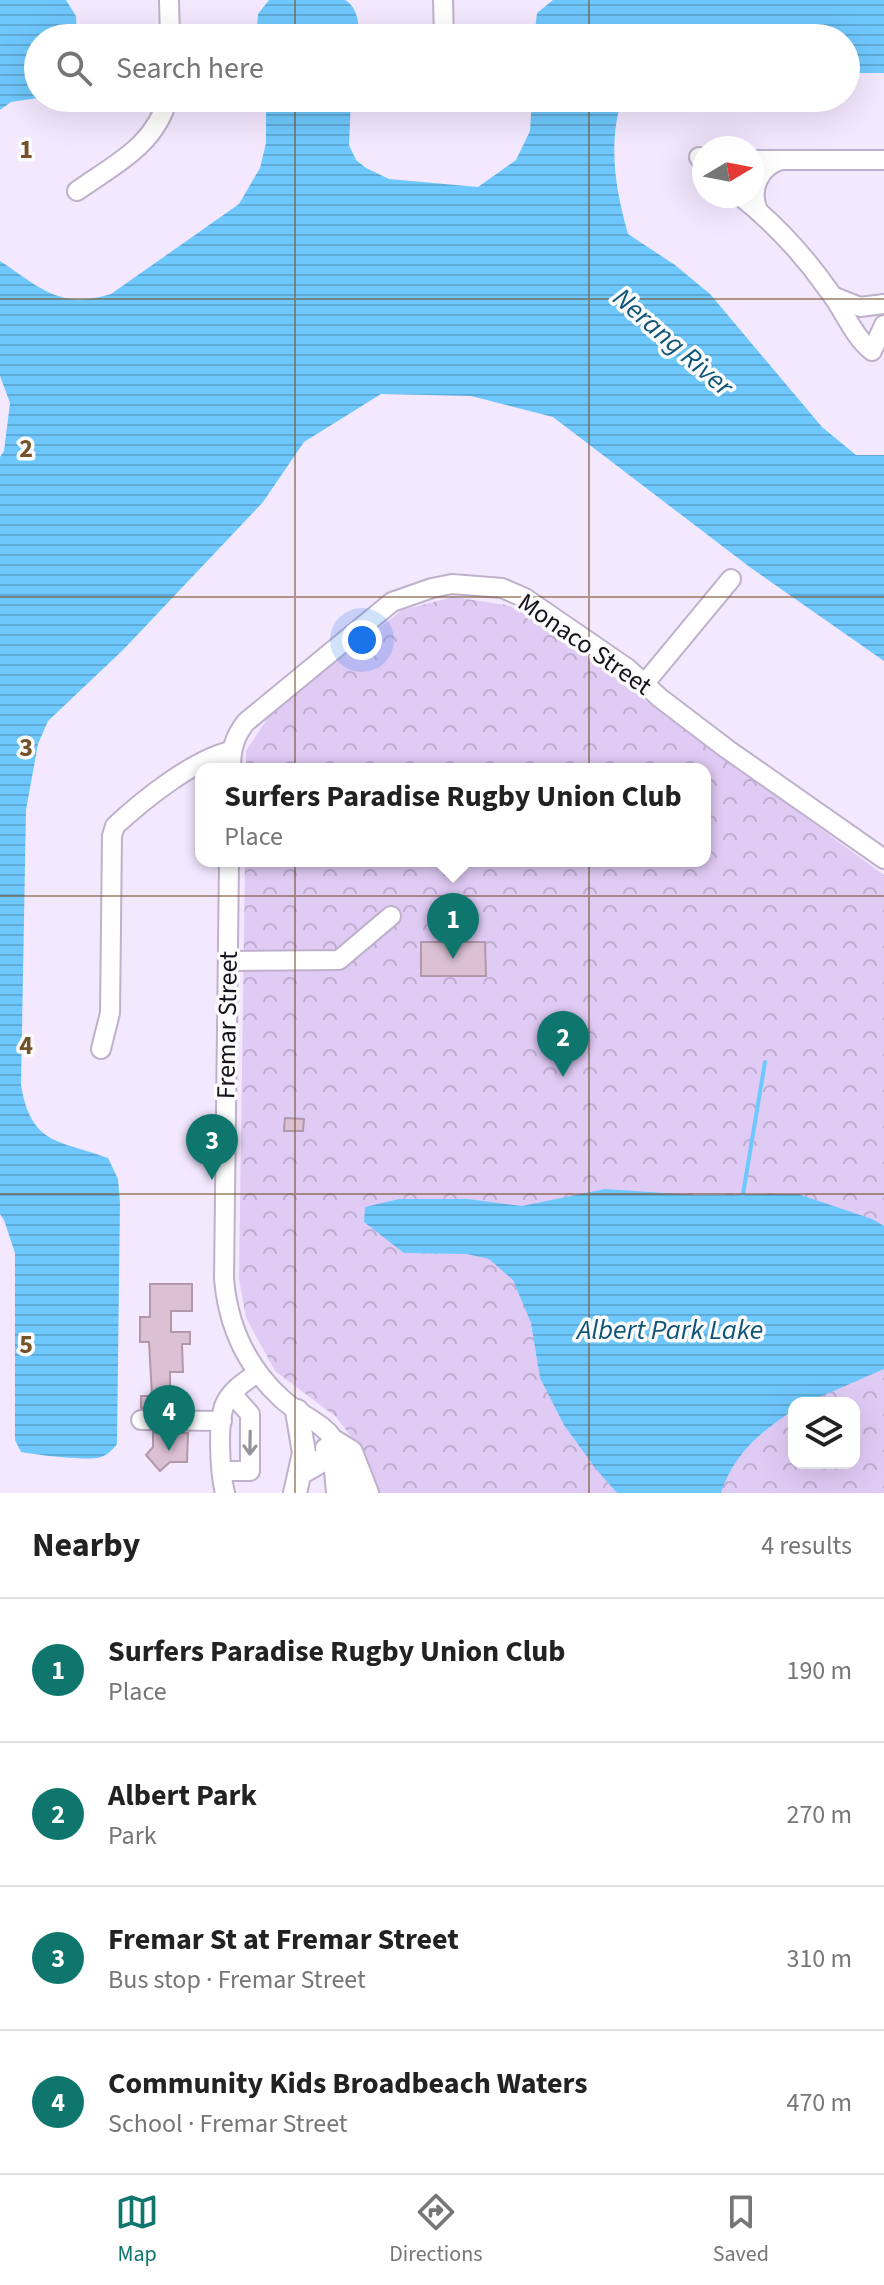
<!DOCTYPE html>
<html lang="en">
<head>
<meta charset="utf-8">
<style>
	body { margin:0; font-family:"Source Sans 3",sans-serif; background:#f6f6f6; color:#222 }
	.controls { position:absolute; right:24px; bottom:24px; display:grid; overflow:hidden; border-radius:16px; box-shadow:0 8px 32px #0002 }
	.controls button { width:72px; height:72px; display:grid; place-items:center; padding:0; border:0; border-bottom:2px solid #e0e0e0; background:#fff; color:#222; font:40px sans-serif }
	.compass { position:absolute; left:692px; top:136px; width:72px; height:72px; border-radius:50%; background:#fff; box-shadow:0 8px 32px #0002; rotate:80deg }
	.you { position:absolute; left:362px; top:640px; width:28px; height:28px; margin:-20px; border:6px solid #fff; border-radius:50%; background:#1a73e8; box-shadow:0 0 0 12px #1a73e833 }
	.badge { display:grid; place-items:center; width:52px; height:52px; border-radius:50%; background:#0f766e; color:#fff; font-size:26px; font-weight:700 }
	.pin { position:absolute; translate:-50% -66px; filter:drop-shadow(0 2px 4px #0008) }
	.pin::after { content:''; position:absolute; top:42px; width:28px; height:24px; background:inherit; clip-path:polygon(0 0,100% 0,50% 100%) }
	.popup { position:absolute; left:195px; top:763px; width:516px; height:104px; box-sizing:border-box; display:grid; place-content:center; border-radius:16px; background:#fff; filter:drop-shadow(0 2px 6px #0005); font-size:26px; white-space:nowrap; color:#767676 }
	.popup b { font-size:30px; color:#222 }
	.popup::after { content:''; position:absolute; left:50%; top:100%; margin-left:-16px; border:16px solid transparent; border-top-color:#fff }
	.list { margin:0; padding:0; list-style:none }
	h2 { display:flex; justify-content:space-between; align-items:center; height:104px; margin:0; padding:0 32px; font-size:34px }
	h2 small { font-size:26px; font-weight:400; color:#767676 }
	.list li { display:grid; grid-template-columns:52px 1fr auto; gap:24px; align-items:center; box-sizing:border-box; height:144px; padding:0 32px; border-top:2px solid #e0e0e0 }
	.list b { display:block; font-size:30px; white-space:nowrap }
	.list p { margin:0; font-size:26px; white-space:nowrap; color:#767676 }
	.list em { font-size:26px; font-style:normal; color:#767676 }
	.icon { flex:none; width:44px; height:44px; fill:none; stroke:currentColor; stroke-width:2; stroke-linecap:round; stroke-linejoin:round }
	.map { position:relative; flex:none; width:884px; height:1493px; overflow:hidden }
	.search { position:absolute; background:#fff; box-shadow:0 8px 32px #0002; left:24px; right:24px; top:24px; height:88px; display:flex; align-items:center; gap:20px; box-sizing:border-box; padding:0 28px; border-radius:44px; color:#767676; font-size:30px }
	.sheet { height:680px; background:#fff }
	nav { display:flex; justify-content:space-around; align-items:center; box-sizing:border-box; height:112px; border-top:2px solid #e0e0e0; background:#fff; font-size:22px; color:#767676 }
	nav a { display:grid; justify-items:center; gap:4px }
	nav .on { color:#0f766e }
	.map>svg:first-child { display:block }
	.park { fill:url(#park-crowns); fill-rule:evenodd }
	.water { fill:url(#water-rules) }
	.lines { fill:none; stroke-linecap:round; stroke-linejoin:round }
	.stream { stroke:#6fc8fd; stroke-width:4 }
	.building { fill:#dcc1d4; stroke:#b298ab; stroke-width:2 }
	.minor-casing { stroke:#bfb1cc; stroke-width:22 }
	.major-casing { stroke:#bfb1cc; stroke-width:26 }
	.minor { stroke:#fff; stroke-width:18 }
	.major { stroke:#fff; stroke-width:22 }
	.oneway { stroke:#969498 }
	.grid { fill:none; stroke:#74512a; stroke-width:2; stroke-opacity:0.55 }
	.labels { text-anchor:middle; dominant-baseline:central; stroke-width:7; stroke-linejoin:round; paint-order:stroke }
	.street-label { font-size:26px; fill:#16121b; stroke:#fbfbfb }
	.water-label { font-size:28px; font-style:italic; fill:#0f5578; stroke:#fbfbfb }
	.grid-label { font-size:26px; text-anchor:middle; font-weight:bold; fill:#74512a; stroke:#fbfbfb; stroke-width:7; stroke-linejoin:round; paint-order:stroke }
</style>
</head>
<body>
<div class="map">
<svg width="884" height="1493" viewBox="0 0 884 1493">
	<defs>
		<pattern id="park-crowns" width="20" height="18" patternUnits="userSpaceOnUse" patternTransform="scale(2)"><rect width="20" height="18" fill="#e0cbf5"/><path d="M2 6a3 3 0 1 1 6 0M12 15a3 3 0 1 1 6 0" fill="none" stroke="#bfadd1"/></pattern>
		<pattern id="water-rules" width="6" height="5" patternUnits="userSpaceOnUse" patternTransform="scale(2)"><rect width="6" height="5" fill="#6fc8fd"/><path d="M0 2.5h6" fill="none" stroke="#5fabd8"/></pattern>
	</defs>
	<rect width="100%" height="100%" fill="#f4e8ff"/>
	<path class="park" d="M453,597L506,605L541,619L624,685L884,875V1493H377L358,1446L336,1417L275,1371L246,1318L239,1279L245,861H705V769H246V751L271,713L402,610ZM794,1403H854V1463H794Z"/>
	<g class="water">
		<polygon points="0,0 66,0 76,16 77,38 38,38 38,98 11,102 0,110"/>
		<path d="M269,0H345C358,8 359,24 359,38H256L258,14Z"/>
		<polygon points="553,0 884,0 884,73 846,73 846,38 534,38 537,13"/>
		<path d="M263,98H351L349,145L356,160L366,168L389,179L478,187L516,160L530,131L532,98H622C608,144 615,188 628,234L675,265L710,294L822,427L856,455H884V661L751,568L553,417L471,396L381,394L304,442L263,502L123,650L48,721L38,744L26,810L21,1085C31,1146 60,1140 108,1158L118,1179L120,1203L117,1444C113,1450 105,1457 97,1458C81,1460 37,1455 21,1452L15,1440V1253L4,1220L0,1214V457L4,451L10,403L0,376V261C41,288 60,310 111,294L239,204L260,168L266,143V111Z"/>
		<path d="M605,1189L695,1195L798,1194L872,1219L884,1226V1369L806,1403H794V1410C761,1431 733,1455 721,1493H617L596,1469L564,1425L540,1378L531,1323L513,1280L489,1259L467,1254L404,1253L364,1222L365,1207L399,1199H468L522,1206Z"/>
	</g>
	<g class="lines">
		<polyline class="stream" points="743,1194 765,1062"/>
	</g>
	<g class="building">
		<polygon points="421,942 485,942 486,976 421,976"/>
		<polygon points="285,1118 304,1119 303,1131 284,1131"/>
		<polygon points="150,1284 192,1284 192,1311 171,1311 171,1332 190,1332 190,1344 182,1344 183,1372 170,1372 170,1396 182,1396 182,1408 141,1408 141,1396 152,1396 149,1342 140,1342 140,1317 150,1317"/>
		<polygon points="153,1432 188,1433 187,1462 170,1462 160,1471 146,1455 153,1447"/>
	</g>
	<g class="lines">
		<g class="minor-casing">
			<g id="minor">
				<polyline points="169,0 170,38"/>
				<polyline points="443,0 444,38"/>
				<polyline points="699,157 704,164"/>
				<polyline points="752,160 884,160"/>
				<path d="M77,191C115,164 155,146 168,98"/>
				<path d="M740,196C774,223 804,255 829,291C844,310 853,336 872,351L884,325"/>
				<path d="M758,211C749,189 759,167 781,160"/>
				<polyline points="835,297 860,307 884,304"/>
				<polyline points="645,683 731,579"/>
				<path d="M231,769C231,750 234,737 246,722L392,602L432,588L452,584L502,588L525,598L627,668L660,698L727,749L884,859"/>
				<path d="M229,861L224,1279C228,1326 247,1367 282,1399C294,1410 309,1417 322,1427C342,1442 348,1470 351,1493"/>
				<polyline points="228,961 339,960 391,916"/>
				<path d="M101,1049L110,1013L112,836L115,826C143,800 194,759 231,751"/>
				<polyline points="141,1420 222,1421"/>
				<polyline points="325,1448 334,1470 336,1493"/>
				<polyline points="222,1471 250,1471 250,1414 232,1394"/>
				<path d="M225,1493C220,1474 217,1422 225,1404C231,1390 246,1381 257,1373"/>
			</g>
		</g>
		<g class="major-casing">
			<g id="major">
				<polyline points="335,1442 351,1452 367,1493"/>
				<polyline points="302,1472 321,1461 344,1459"/>
				<polyline points="295,1493 304,1453 297,1411"/>
			</g>
		</g>
		<use href="#minor" class="minor"/>
		<use href="#major" class="major"/>
	</g>
	<defs><path id="oneway-shaft" d="M-6 0H5M1.5-3L5.5 0L1.5 3" fill="none" stroke-width="1.6" stroke-linecap="round" stroke-linejoin="round" transform="scale(2)"/></defs>
	<use class="oneway" href="#oneway-shaft" transform="translate(250 1443) rotate(91)"/>
	<path class="grid" d="M295,0V38M589,0V38M295,98V1493M589,98V1493M0,299H884M0,597H884M0,896H884M0,1194H884"/>
	<g class="labels">
		<g class="street-label">
			<text transform="translate(585 644) rotate(35)">Monaco Street</text>
			<text transform="translate(227 1025) rotate(-89)">Fremar Street</text>
		</g>
		<g class="water-label">
			<text transform="translate(673 342) rotate(41)">Nerang River</text>
			<text x="670" y="1330">Albert Park Lake</text>
		</g>
	</g>
	<g class="grid-label">
		<text x="26" y="158">1</text>
		<text x="26" y="457">2</text>
		<text x="26" y="756">3</text>
		<text x="26" y="1054">4</text>
		<text x="26" y="1353">5</text>
	</g>
</svg>
<div class="controls">
<button><svg class="icon" aria-label="layers" viewBox="0 0 24 24"><path d="M12 4l9 5-9 5-9-5zM3 14l9 5 9-5"/></svg></button>
</div>
<svg class="compass" viewBox="-18 -18 36 36"><path d="M0-13l5 13h-10z" fill="#e53935"/><path d="M0 13l5-13h-10z" fill="#767676"/></svg>
<div class="you"></div>
<div class="pin badge" style="left:453px;top:959px">1</div>
<div class="popup"><b>Surfers Paradise Rugby Union Club</b>Place</div>
<div class="pin badge" style="left:563px;top:1077px">2</div>
<div class="pin badge" style="left:212px;top:1180px">3</div>
<div class="pin badge" style="left:169px;top:1451px">4</div>
<div class="search"><svg class="icon" aria-label="search" viewBox="0 0 24 24"><circle cx="10" cy="10" r="6"/><path d="M15 15l6 6"/></svg>Search here</div>
</div>
<section class="sheet">
<h2>Nearby<small>4 results</small></h2>
<ul class="list">
<li><span class="badge">1</span><div><b>Surfers Paradise Rugby Union Club</b><p>Place</p></div><em>190 m</em></li>
<li><span class="badge">2</span><div><b>Albert Park</b><p>Park</p></div><em>270 m</em></li>
<li><span class="badge">3</span><div><b>Fremar St at Fremar Street</b><p>Bus stop · Fremar Street</p></div><em>310 m</em></li>
<li><span class="badge">4</span><div><b>Community Kids Broadbeach Waters</b><p>School · Fremar Street</p></div><em>470 m</em></li>
</ul>
</section>
<nav>
<a class="on"><svg class="icon" aria-label="map" viewBox="0 0 24 24"><path d="M3 6l6-2 6 2 6-2v14l-6 2-6-2-6 2zM9 4v14M15 6v14"/></svg>Map</a>
<a><svg class="icon" aria-label="directions" viewBox="0 0 24 24"><path d="M12 3l9 9-9 9-9-9zM9 14v-3h6M13 9l2 2-2 2"/></svg>Directions</a>
<a><svg class="icon" aria-label="saved" viewBox="0 0 24 24"><path d="M7 4h10v16l-5-4-5 4z"/></svg>Saved</a>
</nav>
</body>
</html>
